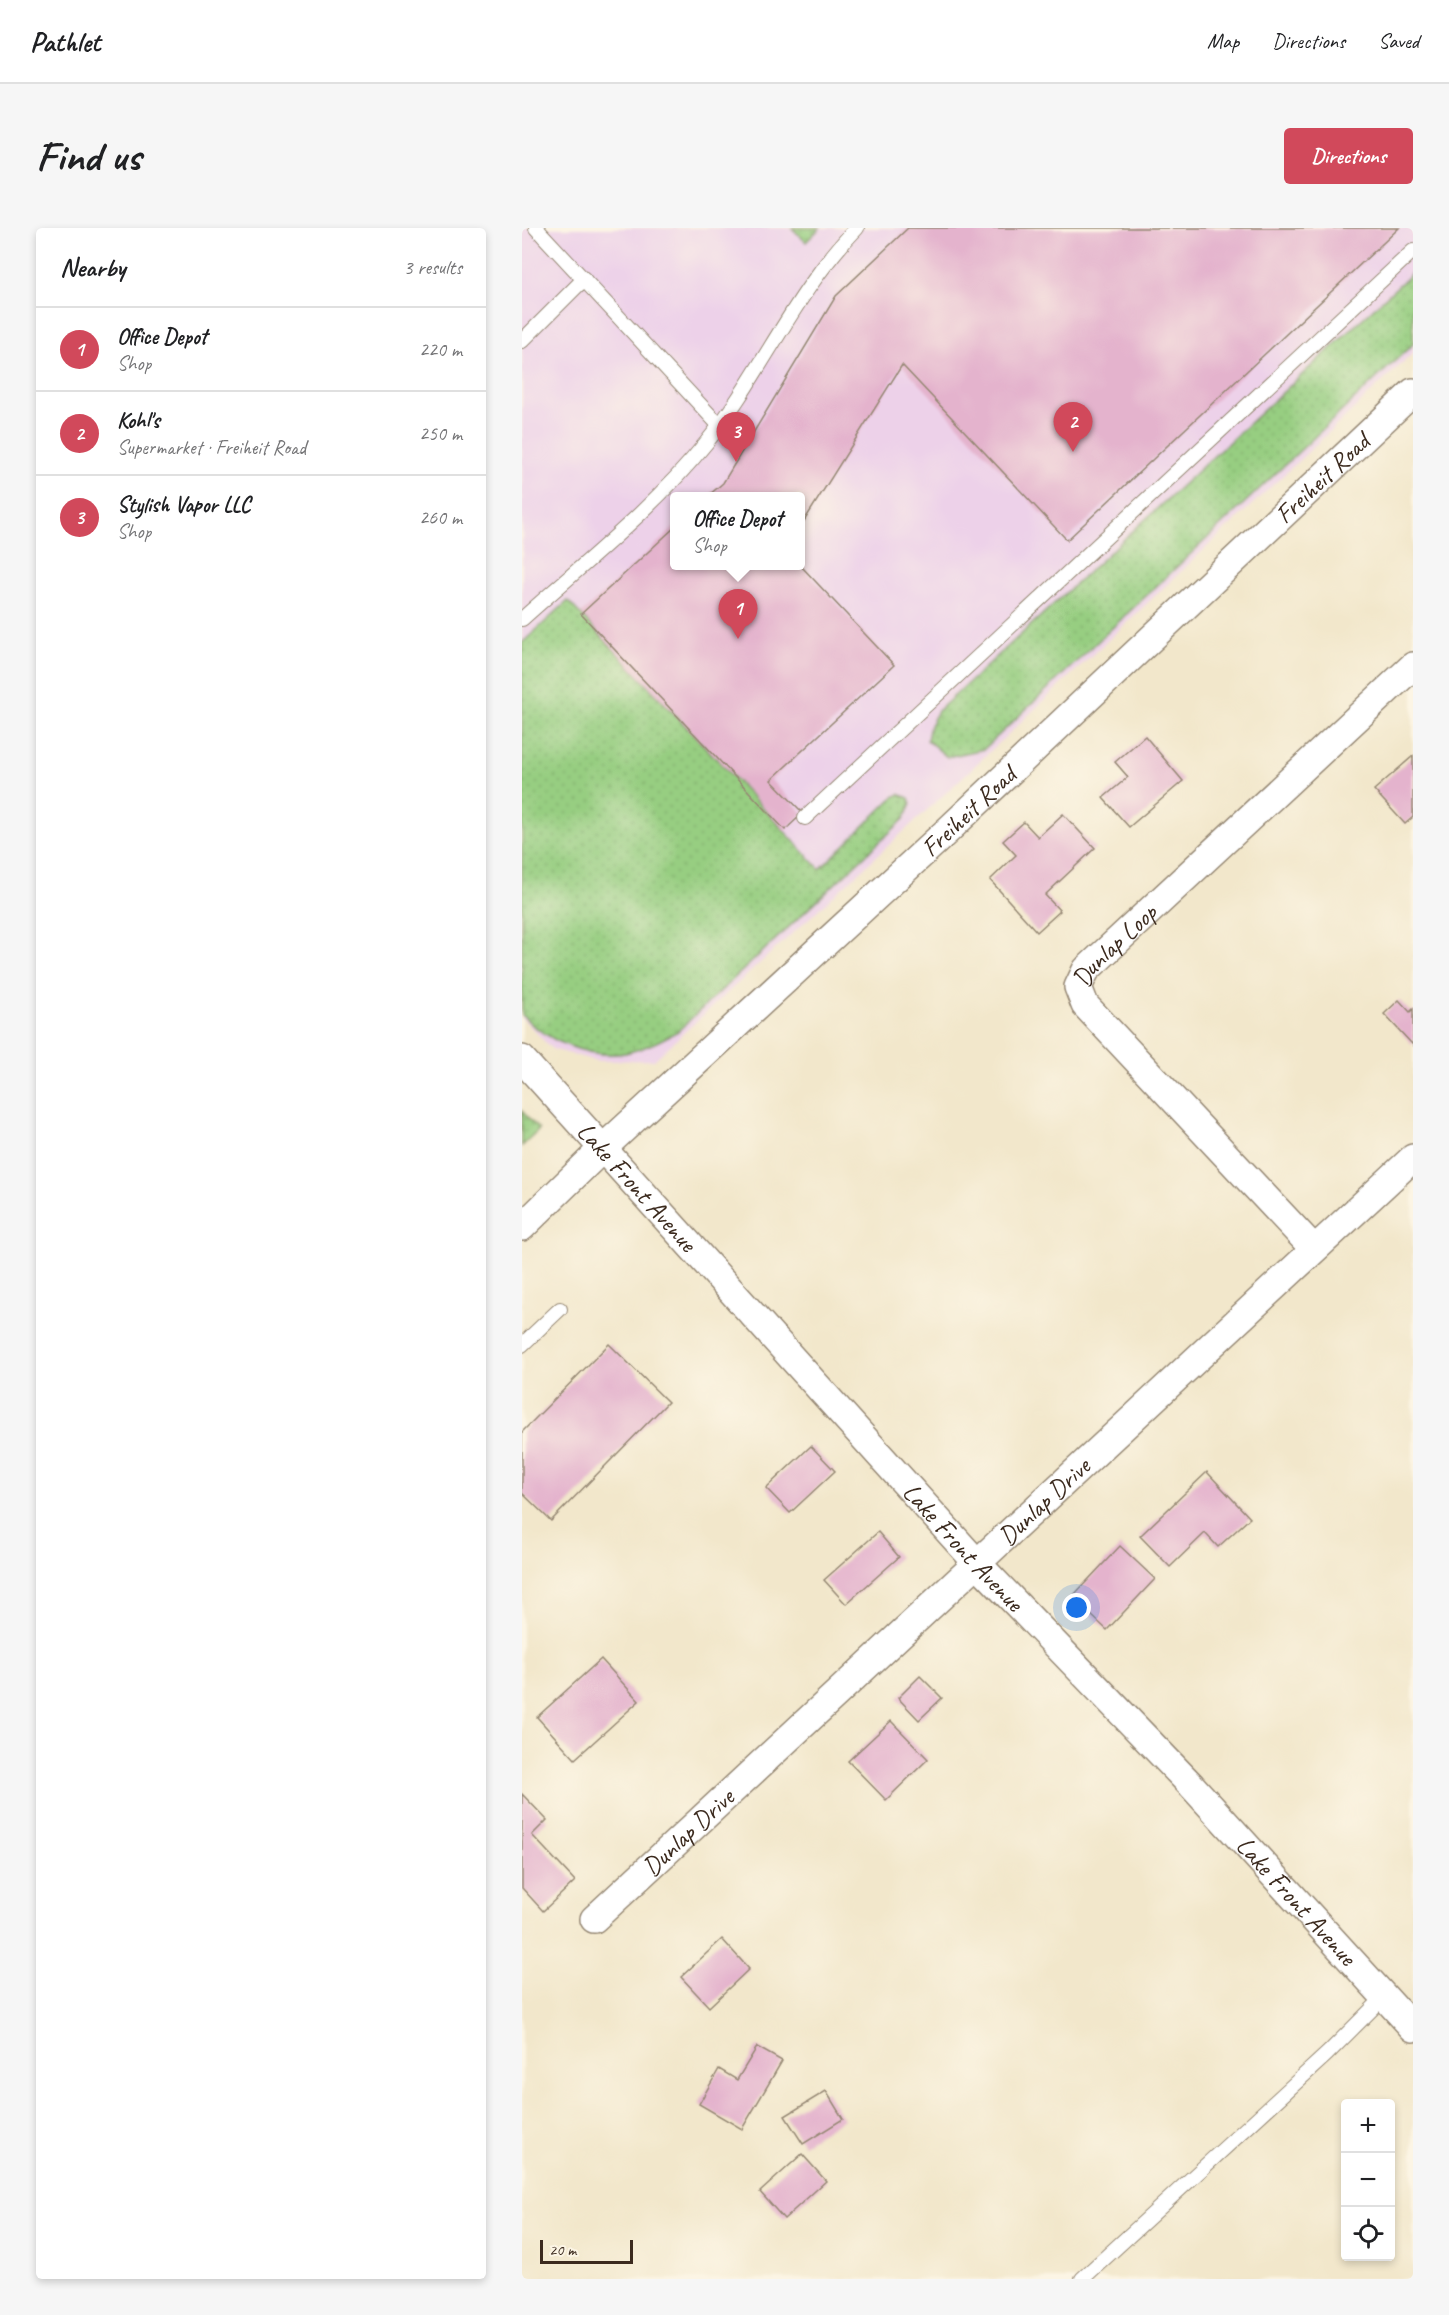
<!DOCTYPE html>
<html lang="en">
<head>
<meta charset="utf-8">
<style>
	body { margin:0; font-family:Caveat,sans-serif; background:#f6f6f6; color:#202124 }
	.controls { position:absolute; right:18px; bottom:18px; display:grid; overflow:hidden; border-radius:6px; box-shadow:0 3px 9px #0003 }
	.controls button { width:54px; height:54px; display:grid; place-items:center; padding:0; border:0; border-bottom:2px solid #e0e0e0; background:#fff; color:#202124; font:30px sans-serif }
	.scale { position:absolute; left:18px; bottom:15px; width:93px; box-sizing:border-box; padding-left:6px; border:3px solid #3b2a1e; border-top:0; font-size:16px; line-height:21px; white-space:nowrap; color:#3b2a1e; -webkit-text-stroke:4px #fcf5e5; paint-order:stroke }
	.you { position:absolute; left:555px; top:1380px; width:21px; height:21px; margin:-15px; border:4px solid #fff; border-radius:50%; background:#1a73e8; box-shadow:0 0 0 9px #1a73e833 }
	.badge { display:grid; place-items:center; width:39px; height:39px; border-radius:50%; background:#d1495b; color:#fff; font-size:20px; font-weight:700 }
	.pin { position:absolute; translate:-50% -50px; filter:drop-shadow(0 2px 3px #0008) }
	.pin::after { content:''; position:absolute; top:32px; width:21px; height:18px; background:inherit; clip-path:polygon(0 0,100% 0,50% 100%) }
	.popup { position:absolute; left:148px; top:264px; width:135px; height:78px; box-sizing:border-box; display:grid; place-content:center; border-radius:6px; background:#fff; filter:drop-shadow(0 2px 4px #0005); font-size:20px; white-space:nowrap; color:#757577 }
	.popup b { font-size:22px; color:#202124 }
	.popup::after { content:''; position:absolute; left:50%; top:100%; margin-left:-12px; border:12px solid transparent; border-top-color:#fff }
	.list { margin:0; padding:0; list-style:none }
	h2 { display:flex; justify-content:space-between; align-items:center; height:78px; margin:0; padding:0 24px; font-size:26px }
	h2 small { font-size:20px; font-weight:400; color:#757577 }
	.list li { display:grid; grid-template-columns:39px 1fr auto; gap:18px; align-items:center; box-sizing:border-box; height:84px; padding:0 24px; border-top:2px solid #e0e0e0 }
	.list b { display:block; font-size:22px; white-space:nowrap }
	.list p { margin:0; font-size:20px; white-space:nowrap; color:#757577 }
	.list em { font-size:20px; font-style:normal; color:#757577 }
	.icon { flex:none; width:33px; height:33px; fill:none; stroke:currentColor; stroke-width:2; stroke-linecap:round; stroke-linejoin:round }
	.map { position:relative; flex:none; width:891px; height:2051px; overflow:hidden; border-radius:6px }
	header { display:flex; align-items:center; gap:36px; box-sizing:border-box; height:84px; padding:0 30px; background:#fff; border-bottom:2px solid #e0e0e0 }
	header strong { font-size:28px }
	nav { display:flex; gap:33px; margin-inline-start:auto; font-size:21px }
	.intro { display:flex; align-items:center; justify-content:space-between; box-sizing:border-box; height:144px; padding:0 36px }
	h1 { margin:0; font-size:42px }
	.button { padding:15px 27px; border-radius:6px; background:#d1495b; color:#fff; font-size:21px; font-weight:700 }
	main { display:flex; gap:36px; padding:0 36px }
	aside { flex:1; background:#fff; border-radius:6px; box-shadow:0 3px 9px #0003 }
	.map>svg:first-child { display:block }
	.built { fill:#edd1e9; fill-rule:evenodd }
	.grass { fill:url(#grass-dots); stroke:#697c50; stroke-width:1.5 }
	.building { fill:#e4b3cd }
	.lines { fill:none; stroke-linecap:round; stroke-linejoin:round }
	.service-casing { stroke:#968874; stroke-width:16 }
	.minor-casing { stroke:#968874; stroke-width:30 }
	.service { stroke:#fff; stroke-width:14 }
	.minor { stroke:#fff; stroke-width:27 }
	.labels { text-anchor:middle; dominant-baseline:central; stroke-width:4.5; stroke-linejoin:round; paint-order:stroke }
	.street-label { font-size:26px; fill:#3b2a1e; stroke:#fcf5e5 }
</style>
</head>
<body>
<header>
<strong>Pathlet</strong>
<nav><a>Map</a><a>Directions</a><a>Saved</a></nav>
</header>
<div class="intro"><h1>Find us</h1><a class="button">Directions</a></div>
<main>
<aside>
<h2>Nearby<small>3 results</small></h2>
<ul class="list">
<li><span class="badge">1</span><div><b>Office Depot</b><p>Shop</p></div><em>220 m</em></li>
<li><span class="badge">2</span><div><b>Kohl's</b><p>Supermarket · Freiheit Road</p></div><em>250 m</em></li>
<li><span class="badge">3</span><div><b>Stylish Vapor LLC</b><p>Shop</p></div><em>260 m</em></li>
</ul>
</aside>
<div class="map">
<svg width="891" height="2051" viewBox="0 0 891 2051">
	<defs>
		<pattern id="grass-dots" width="8" height="8" patternUnits="userSpaceOnUse" patternTransform="scale(1.5)"><rect width="8" height="8" fill="#97ce81"/><path d="M2 2h.1M6 6h.1" fill="none" stroke="#83b16f" stroke-width="1.8" stroke-linecap="round"/></pattern>
	</defs>
	<rect width="100%" height="100%" fill="#fcf5e5"/>
	<filter id="ink" filterUnits="userSpaceOnUse"><feTurbulence type="fractalNoise" baseFrequency=".0167" numOctaves="2"/><feDisplacementMap in="SourceGraphic" scale="12" xChannelSelector="R" yChannelSelector="G"/><feConvolveMatrix kernelMatrix="1 2 1 2 8 2 1 2 1" color-interpolation-filters="sRGB"/></filter>
	<filter id="wash" filterUnits="userSpaceOnUse"><feTurbulence type="fractalNoise" baseFrequency=".008" numOctaves="4" result="noise"/><feDisplacementMap in="SourceGraphic" scale="24" xChannelSelector="R" yChannelSelector="G"/><feGaussianBlur stdDeviation="1.35" result="paint"/><feColorMatrix in="noise" values="0 0 0 0 0 0 0 0 0 0 0 0 0 0 0 0 0 1.4 0 .05"/><feComposite in="paint" operator="in"/></filter>
	<g filter="url(#wash)">
		<rect width="100%" height="100%" fill="#f2e7cb"/>
		<path class="built" d="M0,0H891V125L428,561L132,832L75,833L30,821L0,790ZM153,268H279V338H153Z"/>
		<g class="grass">
			<polygon points="270,0 298,0 284,14"/>
			<polygon points="891,44 891,116 462,521 425,529 405,512 408,497 416,483"/>
			<path d="M46,373L298,641L369,571L377,566L387,570L389,576L382,591L156,803C139,812 123,821 103,825C67,831 24,813 0,787V415Z"/>
			<polygon points="0,883 17,902 0,918"/>
		</g>
		<g id="blocks">
			<g class="building">
				<polygon points="386,0 877,0 545,312 380,137 279,298 279,268 186,268 201,255 314,68"/>
				<polygon points="153,299 153,338 279,338 372,437 249,552 281,585 263,602 59,386"/>
				<polygon points="623,508 661,553 607,599 581,570 606,549 593,534"/>
				<polygon points="891,528 891,589 883,596 852,562"/>
				<polygon points="541,586 573,620 523,667 538,683 515,704 468,652 494,627 481,613 502,594 516,609"/>
				<polygon points="877,772 888,784 891,781 891,817 862,786"/>
				<polygon points="87,1116 146,1174 29,1293 0,1265 0,1204"/>
				<polygon points="289,1218 313,1243 268,1285 244,1260"/>
				<polygon points="685,1244 728,1290 696,1319 683,1305 648,1339 618,1308"/>
				<polygon points="356,1304 377,1329 324,1376 302,1352"/>
				<polygon points="598,1318 633,1351 585,1402 550,1369"/>
				<polygon points="79,1431 117,1473 53,1531 15,1489"/>
				<polygon points="398,1448 420,1470 397,1492 376,1470"/>
				<polygon points="369,1493 406,1531 364,1572 326,1533"/>
				<polygon points="0,1566 25,1592 10,1607 53,1653 21,1683 0,1660"/>
				<polygon points="200,1711 227,1741 187,1779 159,1749"/>
				<polygon points="235,1819 260,1833 220,1901 177,1876 197,1841 215,1852"/>
				<polygon points="304,1863 321,1891 281,1916 263,1888"/>
				<polygon points="280,1926 304,1953 262,1991 238,1964"/>
			</g>
		</g>
	</g>
	<g filter="url(#ink)">
		<use href="#blocks" fill-opacity="0" stroke="#968874" stroke-width="1.5"/>
		<g class="lines">
			<g class="service-casing">
				<g id="service">
					<polyline points="14,0 197,197"/>
					<polyline points="0,113 62,51"/>
					<path d="M0,391C62,335 131,281 184,215C239,147 273,63 335,0"/>
					<polyline points="283,590 891,23"/>
					<polyline points="0,1117 38,1081"/>
					<polyline points="560,2051 805,1826 862,1769"/>
				</g>
			</g>
			<g class="minor-casing">
				<g id="minor">
					<path id="s1" d="M0,831L455,1335L670,1558L891,1800"/>
					<path id="s2" d="M0,999L80,921L424,604L891,164"/>
					<path id="s3" d="M792,1021L563,777L556,759L564,742L891,438"/>
					<path id="s4" d="M72,1691L891,930"/>
				</g>
			</g>
			<use href="#service" class="service"/>
			<use href="#minor" class="minor"/>
		</g>
	</g>
	<g class="labels">
		<g class="street-label">
			<text stroke="none"><textPath href="#s2" startOffset="1096">Freiheit Road</textPath></text>
			<text stroke="none"><textPath href="#s2" startOffset="610">Freiheit Road</textPath></text>
			<text stroke="none"><textPath href="#s3" startOffset="410">Dunlap Loop</textPath></text>
			<text stroke="none"><textPath href="#s1" startOffset="172">Lake Front Avenue</textPath></text>
			<text stroke="none"><textPath href="#s4" startOffset="614">Dunlap Drive</textPath></text>
			<text stroke="none"><textPath href="#s1" startOffset="658">Lake Front Avenue</textPath></text>
			<text stroke="none"><textPath href="#s4" startOffset="128">Dunlap Drive</textPath></text>
			<text stroke="none"><textPath href="#s1" startOffset="1144">Lake Front Avenue</textPath></text>
		</g>
	</g>
</svg>
<div class="controls">
<button>+</button>
<button>−</button>
<button><svg class="icon" aria-label="locate" viewBox="0 0 24 24"><circle cx="12" cy="12" r="6"/><path d="M12 2v4M12 18v4M2 12h4M18 12h4"/></svg></button>
</div>
<div class="scale">20 m</div>
<div class="you"></div>
<div class="pin badge" style="left:216px;top:411px">1</div>
<div class="popup"><b>Office Depot</b>Shop</div>
<div class="pin badge" style="left:551px;top:224px">2</div>
<div class="pin badge" style="left:214px;top:234px">3</div>
</div>
</main>
</body>
</html>
